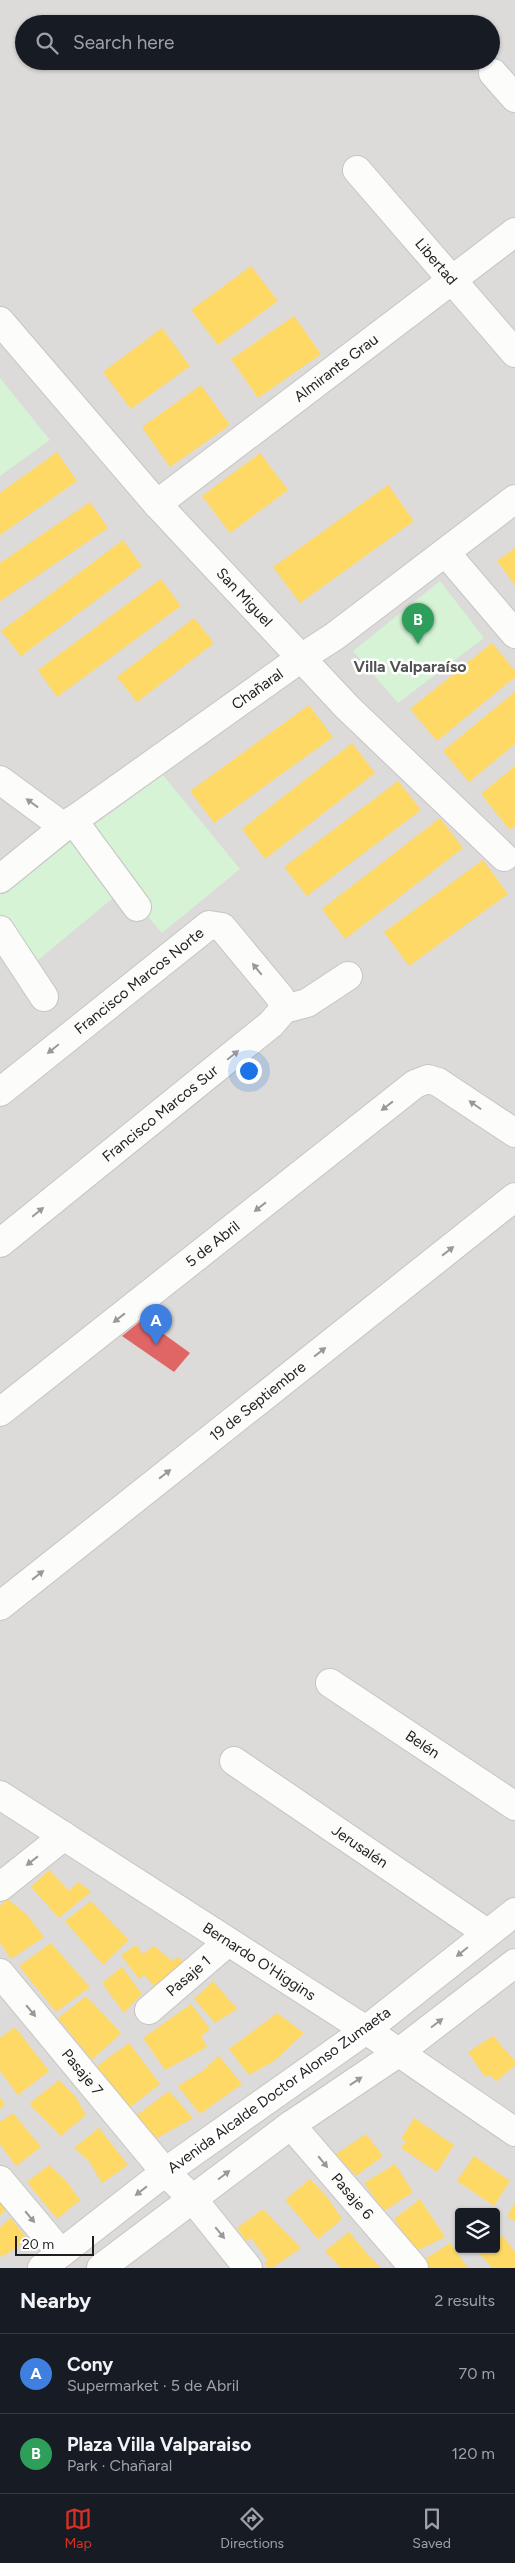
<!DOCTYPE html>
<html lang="en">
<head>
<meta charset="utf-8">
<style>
	body { margin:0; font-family:Figtree,sans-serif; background:#20242c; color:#f1f3f6 }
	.controls { position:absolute; right:15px; bottom:15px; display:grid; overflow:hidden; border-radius:5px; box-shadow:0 1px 4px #0004 }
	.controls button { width:45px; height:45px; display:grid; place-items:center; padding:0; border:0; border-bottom:1px solid #363941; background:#171b24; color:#f1f3f6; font:25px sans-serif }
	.scale { position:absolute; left:15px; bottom:12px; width:79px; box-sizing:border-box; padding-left:5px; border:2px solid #1f1f1f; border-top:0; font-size:14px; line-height:18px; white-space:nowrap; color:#1f1f1f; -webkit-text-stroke:4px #fff; paint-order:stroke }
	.you { position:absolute; left:248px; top:1070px; width:18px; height:18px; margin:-12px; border:4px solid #fff; border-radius:50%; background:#1a73e8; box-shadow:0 0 0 8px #1a73e833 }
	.badge { display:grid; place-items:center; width:32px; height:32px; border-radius:50%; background:#d93025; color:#fff; font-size:16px; font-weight:700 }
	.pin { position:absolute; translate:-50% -41px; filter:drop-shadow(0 1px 2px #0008) }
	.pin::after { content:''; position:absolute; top:26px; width:18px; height:15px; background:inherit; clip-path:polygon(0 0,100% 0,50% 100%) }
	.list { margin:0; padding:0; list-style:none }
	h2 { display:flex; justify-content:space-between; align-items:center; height:65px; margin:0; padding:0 20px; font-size:21px }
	h2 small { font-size:16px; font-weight:400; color:#9ea1a6 }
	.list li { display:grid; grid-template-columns:32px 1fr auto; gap:15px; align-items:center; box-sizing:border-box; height:80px; padding:0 20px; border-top:1px solid #363941 }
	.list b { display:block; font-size:19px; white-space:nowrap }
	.list p { margin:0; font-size:16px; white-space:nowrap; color:#9ea1a6 }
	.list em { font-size:16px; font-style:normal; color:#9ea1a6 }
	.icon { flex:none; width:28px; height:28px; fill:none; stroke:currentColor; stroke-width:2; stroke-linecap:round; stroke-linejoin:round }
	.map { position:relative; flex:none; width:515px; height:2268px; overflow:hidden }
	.search { position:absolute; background:#171b24; box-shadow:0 1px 4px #0004; left:15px; right:15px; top:15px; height:55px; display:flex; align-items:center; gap:12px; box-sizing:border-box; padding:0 18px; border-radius:28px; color:#9ea1a6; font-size:19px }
	.sheet { height:225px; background:#171b24 }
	nav { display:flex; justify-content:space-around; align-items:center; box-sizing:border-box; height:70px; border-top:1px solid #363941; background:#171b24; font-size:14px; color:#9ea1a6 }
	nav a { display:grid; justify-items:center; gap:2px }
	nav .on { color:#d93025 }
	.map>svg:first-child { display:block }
	.residential { fill:#dcdbd9; fill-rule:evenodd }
	.park { fill:#d6f3d6 }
	.parking { fill:#dddcdb }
	.homes { fill:#ffd966 }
	.shops { fill:#e06666 }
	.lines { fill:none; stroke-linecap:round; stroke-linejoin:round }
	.minor-casing { stroke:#c6c5c3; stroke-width:30 }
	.tertiary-casing { stroke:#c6c5c3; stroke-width:30 }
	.minor { stroke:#fcfcfb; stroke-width:28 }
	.tertiary { stroke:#fcfcfb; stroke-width:28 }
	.oneway { fill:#999998 }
	.labels { text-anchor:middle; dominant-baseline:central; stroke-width:5; stroke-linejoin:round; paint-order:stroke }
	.street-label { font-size:15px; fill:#1f1f1f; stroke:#fff }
	.neighbourhood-label { font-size:16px; font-weight:bold; fill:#525252; stroke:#fff }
</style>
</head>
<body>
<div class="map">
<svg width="515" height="2268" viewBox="0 0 515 2268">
	<rect width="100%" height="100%" fill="#edebe7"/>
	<path class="residential" d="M0,0H515V2268H0ZM24,24H491V61H24ZM459,2212H496V2249H459Z"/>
	<g class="park">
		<polygon points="0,378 50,440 0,476"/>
		<polygon points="440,581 484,638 398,703 353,651"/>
		<polygon points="163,775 240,869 162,933 124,889 32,965 0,915 0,893"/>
	</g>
	<polygon class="parking" points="0,1990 14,2007 0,2019"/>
	<g class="homes">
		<polygon points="251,266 278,301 218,345 191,310"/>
		<polygon points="294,316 321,354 258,398 231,359"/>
		<polygon points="162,328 190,366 131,409 103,372"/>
		<polygon points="201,385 230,425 170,467 142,427"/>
		<polygon points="57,452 77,481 0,535 0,493"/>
		<polygon points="260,453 288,490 230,533 202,496"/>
		<polygon points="388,485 414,521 300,603 273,567"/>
		<polygon points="90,502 108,528 0,601 0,563"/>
		<polygon points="123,540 142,566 21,656 1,631"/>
		<polygon points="515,548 515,585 497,561"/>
		<polygon points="161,579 181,606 57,697 38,670"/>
		<polygon points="194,618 214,643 137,702 117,677"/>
		<polygon points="492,643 515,671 515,677 437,741 410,709"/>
		<polygon points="515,692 515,744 469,782 443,751"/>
		<polygon points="309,705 333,737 214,823 190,791"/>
		<polygon points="352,743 375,773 265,859 242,829"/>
		<polygon points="515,766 515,826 510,830 481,794"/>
		<polygon points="398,781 421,810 307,896 284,867"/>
		<polygon points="440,818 463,848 345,939 322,909"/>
		<polygon points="483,860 508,894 409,966 384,932"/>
		<polygon points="49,1870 69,1891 79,1882 91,1892 59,1918 31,1887"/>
		<polygon points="8,1899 28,1916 44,1937 11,1959 0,1943 0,1906"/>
		<polygon points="91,1901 129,1940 103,1965 65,1921"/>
		<polygon points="51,1943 90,1987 56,2012 19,1966"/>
		<polygon points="136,1945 143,1954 154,1946 172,1961 179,1957 186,1965 158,1990 144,1975 139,1979 121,1955"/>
		<polygon points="122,1967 142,1994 124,2013 102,1983"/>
		<polygon points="213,1981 237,2009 215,2023 194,1999"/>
		<polygon points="86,1996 121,2033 92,2060 58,2018"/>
		<polygon points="191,2004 210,2029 201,2036 207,2047 165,2070 143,2038"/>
		<polygon points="277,2013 304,2033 277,2059 249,2075 229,2049"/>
		<polygon points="15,2027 49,2071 18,2095 0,2071 0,2038"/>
		<polygon points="493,2036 515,2061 515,2065 496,2082 491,2075 485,2077 468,2052"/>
		<polygon points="129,2043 160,2084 129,2108 96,2067"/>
		<polygon points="219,2056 242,2084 200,2114 178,2086 201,2072"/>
		<polygon points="59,2080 75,2096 86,2115 61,2136 29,2104"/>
		<polygon points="169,2091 193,2118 157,2138 136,2116"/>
		<polygon points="0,2097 5,2105 0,2109"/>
		<polygon points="13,2113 41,2147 16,2166 0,2144 0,2122"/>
		<polygon points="414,2118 454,2145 437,2172 401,2148 406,2141 401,2139"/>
		<polygon points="99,2128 128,2165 102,2183 89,2161 74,2148"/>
		<polygon points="366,2134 383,2156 356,2176 336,2154"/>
		<polygon points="474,2156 510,2181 494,2206 457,2181"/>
		<polygon points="395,2164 413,2192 384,2211 364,2183"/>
		<polygon points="49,2165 67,2182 80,2200 57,2219 27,2182"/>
		<polygon points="310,2179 327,2197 342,2219 318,2239 285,2200"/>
		<polygon points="420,2199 445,2237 416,2251 394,2219"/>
		<polygon points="0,2201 7,2209 0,2215"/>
		<polygon points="515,2203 515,2221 507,2216"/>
		<polygon points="263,2209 301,2248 272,2268 268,2268 264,2263 268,2261 251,2238 246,2241 237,2228"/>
		<polygon points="11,2218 28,2240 2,2257 0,2254 0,2227"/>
		<polygon points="349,2232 364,2250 381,2268 341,2268 325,2251"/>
		<polygon points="503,2236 515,2252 515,2268 492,2268 478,2252 483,2249 496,2249 496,2241"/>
		<polygon points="450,2243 468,2268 427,2268 422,2261"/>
	</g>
	<polygon class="shops" points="143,1319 190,1353 174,1372 122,1336"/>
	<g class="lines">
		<g class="minor-casing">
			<g id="minor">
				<polyline points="493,73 515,98"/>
				<path id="s1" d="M357,170L515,353"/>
				<path id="s2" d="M0,321L157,504L347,707L504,857"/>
				<path id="s3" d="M157,504L515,232"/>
				<polyline points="446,553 515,634"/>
				<polyline points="0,780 64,827"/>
				<polyline points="73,820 137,907"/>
				<polyline points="0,930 44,997"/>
				<path id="s4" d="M0,1092L209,925L222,927L280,997L284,1009"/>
				<path id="s5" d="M0,1243L271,1024L284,1009L307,1003L348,976"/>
				<path id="s6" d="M0,1412L415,1084L428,1079L438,1082L515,1133"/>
				<path id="s7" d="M0,1606L515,1197"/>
				<path id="s8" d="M330,1683L515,1806"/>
				<path id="s9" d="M234,1761L487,1933"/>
				<polyline points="0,1887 64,1836"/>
				<path id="s10" d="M0,1973L165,2172L192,2198L248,2268"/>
				<path id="s11" d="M149,2010L228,1942"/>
				<path id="s12" d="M291,2125L414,2268"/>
				<polyline points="0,2180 61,2253"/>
				<polyline points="42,2268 165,2172 366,2030"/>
				<polyline points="101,2268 291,2125 398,2053"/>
			</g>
		</g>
		<g class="tertiary-casing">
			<g id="tertiary">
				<path id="s13" d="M0,879L64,827L301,658L335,636L515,499"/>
				<path id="s14" d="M0,1795L366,2030L515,2132"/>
				<polyline points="366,2030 515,1912"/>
				<polyline points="398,2053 515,1963"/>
			</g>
		</g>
		<use href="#minor" class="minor"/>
		<use href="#tertiary" class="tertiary"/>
	</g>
	<defs><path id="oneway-solid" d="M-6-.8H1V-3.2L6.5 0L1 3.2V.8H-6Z" transform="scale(1.25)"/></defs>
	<g class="oneway">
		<use href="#oneway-solid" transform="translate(32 803) rotate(-144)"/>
		<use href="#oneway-solid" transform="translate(257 969) rotate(-129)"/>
		<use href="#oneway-solid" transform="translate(53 1049) rotate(141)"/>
		<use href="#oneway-solid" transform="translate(233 1055) rotate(-39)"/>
		<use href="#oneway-solid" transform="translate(475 1105) rotate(-145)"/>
		<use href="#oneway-solid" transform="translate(387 1106) rotate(142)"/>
		<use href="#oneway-solid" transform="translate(260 1207) rotate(142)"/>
		<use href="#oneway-solid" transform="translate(38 1212) rotate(-39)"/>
		<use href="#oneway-solid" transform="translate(448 1251) rotate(-38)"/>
		<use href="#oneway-solid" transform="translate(119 1318) rotate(142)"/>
		<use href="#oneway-solid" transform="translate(320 1352) rotate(-38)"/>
		<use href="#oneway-solid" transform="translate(165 1474) rotate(-38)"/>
		<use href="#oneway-solid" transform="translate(38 1575) rotate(-38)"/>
		<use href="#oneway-solid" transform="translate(32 1861) rotate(142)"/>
		<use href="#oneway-solid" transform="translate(462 1952) rotate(141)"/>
		<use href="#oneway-solid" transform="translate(31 2011) rotate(50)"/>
		<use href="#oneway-solid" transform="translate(437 2023) rotate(-37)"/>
		<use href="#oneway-solid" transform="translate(356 2081) rotate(-34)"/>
		<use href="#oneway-solid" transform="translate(323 2162) rotate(50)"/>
		<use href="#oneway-solid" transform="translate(224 2175) rotate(-37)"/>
		<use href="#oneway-solid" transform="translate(141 2191) rotate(142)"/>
		<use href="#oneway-solid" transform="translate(30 2217) rotate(50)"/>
		<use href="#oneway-solid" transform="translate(220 2233) rotate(51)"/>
	</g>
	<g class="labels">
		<g class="street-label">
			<text stroke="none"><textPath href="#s1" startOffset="121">Libertad</textPath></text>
			<text stroke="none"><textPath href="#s3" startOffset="225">Almirante Grau</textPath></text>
			<text stroke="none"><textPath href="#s2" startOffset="369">San Miguel</textPath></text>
			<text stroke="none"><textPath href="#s13" startOffset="320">Chañaral</textPath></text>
			<text stroke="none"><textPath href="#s4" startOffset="178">Francisco Marcos Norte</textPath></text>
			<text stroke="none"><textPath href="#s5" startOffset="206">Francisco Marcos Sur</textPath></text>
			<text stroke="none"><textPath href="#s6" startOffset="271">5 de Abril</textPath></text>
			<text stroke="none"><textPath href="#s7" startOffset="329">19 de Septiembre</textPath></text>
			<text stroke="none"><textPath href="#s8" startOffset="111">Belén</textPath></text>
			<text stroke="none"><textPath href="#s9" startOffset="152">Jerusalén</textPath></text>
			<text stroke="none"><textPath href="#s14" startOffset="308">Bernardo O'Higgins</textPath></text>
			<text stroke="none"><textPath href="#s11" startOffset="52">Pasaje 1</textPath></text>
			<text stroke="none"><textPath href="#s10" startOffset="129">Pasaje 7</textPath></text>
			<text transform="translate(279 2090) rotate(-36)">Avenida Alcalde Doctor Alonso Zumaeta</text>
			<text stroke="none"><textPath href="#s12" startOffset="94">Pasaje 6</textPath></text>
		</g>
		<g class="neighbourhood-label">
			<text x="410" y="666">Villa Valparaíso</text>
		</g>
	</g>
</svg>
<div class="controls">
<button><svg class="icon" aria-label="layers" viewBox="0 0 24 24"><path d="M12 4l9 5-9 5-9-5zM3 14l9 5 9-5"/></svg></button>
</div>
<div class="scale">20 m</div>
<div class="you"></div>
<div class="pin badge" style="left:156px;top:1345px;background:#3f7fe0">A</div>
<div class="pin badge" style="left:418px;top:644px;background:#2e9e5b">B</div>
<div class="search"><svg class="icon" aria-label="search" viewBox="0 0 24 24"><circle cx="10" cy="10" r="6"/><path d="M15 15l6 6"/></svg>Search here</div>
</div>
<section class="sheet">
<h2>Nearby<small>2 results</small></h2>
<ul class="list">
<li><span class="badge" style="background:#3f7fe0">A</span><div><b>Cony</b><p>Supermarket · 5 de Abril</p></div><em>70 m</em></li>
<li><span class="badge" style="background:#2e9e5b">B</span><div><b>Plaza Villa Valparaiso</b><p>Park · Chañaral</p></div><em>120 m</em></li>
</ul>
</section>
<nav>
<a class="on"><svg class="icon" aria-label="map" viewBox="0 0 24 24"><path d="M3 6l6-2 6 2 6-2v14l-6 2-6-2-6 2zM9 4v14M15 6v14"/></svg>Map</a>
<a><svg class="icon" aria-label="directions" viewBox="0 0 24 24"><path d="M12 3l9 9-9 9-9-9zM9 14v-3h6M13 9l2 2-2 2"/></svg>Directions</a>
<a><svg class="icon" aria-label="saved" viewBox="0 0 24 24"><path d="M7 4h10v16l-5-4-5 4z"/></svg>Saved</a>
</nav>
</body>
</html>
